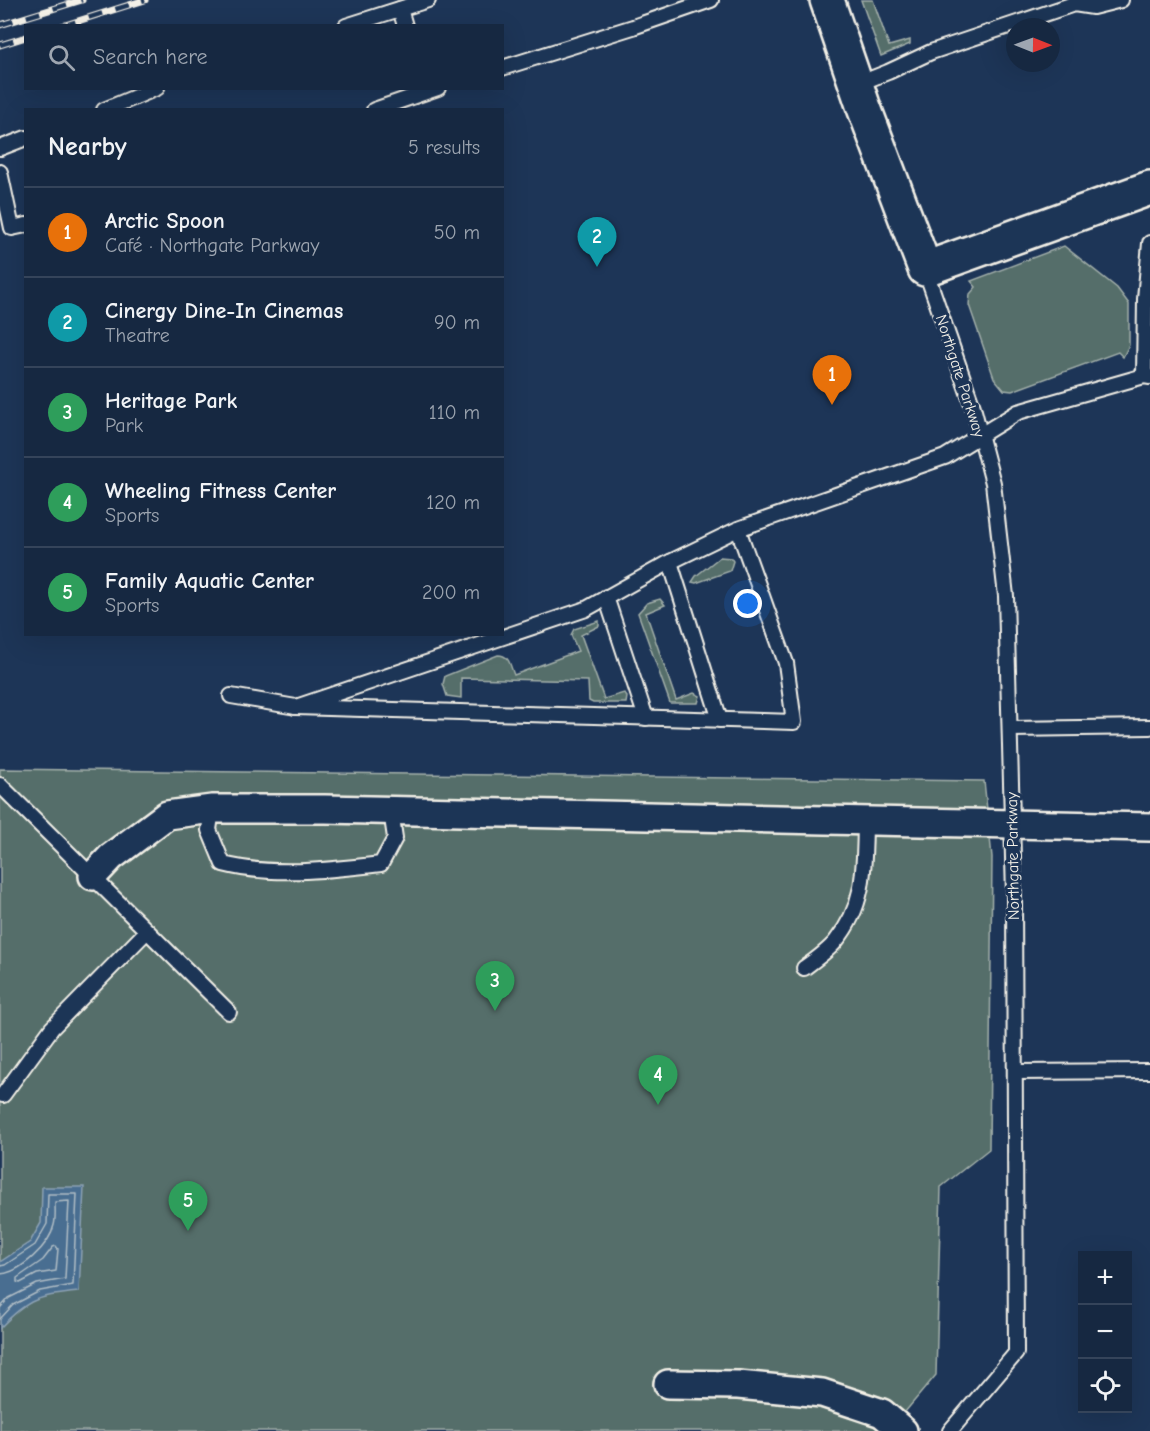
<!DOCTYPE html>
<html lang="en">
<head>
<meta charset="utf-8">
<style>
	body { margin:0; font-family:"Comic Neue",sans-serif; background:#23344c; color:#f1f3f6 }
	.controls { position:absolute; right:18px; bottom:18px; display:grid; overflow:hidden; border-radius:0px; box-shadow:0 6px 24px #0002 }
	.controls button { width:54px; height:54px; display:grid; place-items:center; padding:0; border:0; border-bottom:2px solid #35445a; background:#162841; color:#f1f3f6; font:30px sans-serif }
	.compass { position:absolute; left:1006px; top:18px; width:54px; height:54px; border-radius:50%; background:#162841; box-shadow:0 6px 24px #0002; rotate:91deg }
	.you { position:absolute; left:748px; top:604px; width:21px; height:21px; margin:-15px; border:4px solid #fff; border-radius:50%; background:#1a73e8; box-shadow:0 0 0 9px #1a73e833 }
	.badge { display:grid; place-items:center; width:39px; height:39px; border-radius:50%; background:#ff9aa2; color:#fff; font-size:20px; font-weight:700 }
	.pin { position:absolute; translate:-50% -50px; filter:drop-shadow(0 2px 3px #0008) }
	.pin::after { content:''; position:absolute; top:32px; width:21px; height:18px; background:inherit; clip-path:polygon(0 0,100% 0,50% 100%) }
	.list { margin:0; padding:0; list-style:none }
	h2 { display:flex; justify-content:space-between; align-items:center; height:78px; margin:0; padding:0 24px; font-size:26px }
	h2 small { font-size:20px; font-weight:400; color:#9ea6b1 }
	.list li { display:grid; grid-template-columns:39px 1fr auto; gap:18px; align-items:center; box-sizing:border-box; height:90px; padding:0 24px; border-top:2px solid #35445a }
	.list b { display:block; font-size:22px; white-space:nowrap }
	.list p { margin:0; font-size:20px; white-space:nowrap; color:#9ea6b1 }
	.list em { font-size:20px; font-style:normal; color:#9ea6b1 }
	.icon { flex:none; width:33px; height:33px; fill:none; stroke:currentColor; stroke-width:2; stroke-linecap:round; stroke-linejoin:round }
	.map { position:relative; flex:none; width:1150px; height:1431px; overflow:hidden }
	.search { position:absolute; background:#162841; box-shadow:0 6px 24px #0002; left:24px; top:24px; width:480px; height:66px; display:flex; align-items:center; gap:15px; box-sizing:border-box; padding:0 21px; border-radius:0px; color:#9ea6b1; font-size:22px }
	.panel { position:absolute; background:#162841; box-shadow:0 6px 24px #0002; left:24px; top:108px; width:480px; height:528px; border-radius:0px }
	.map>svg:first-child { display:block }
	.green { fill:#546e6b; stroke:#a4b0aa; stroke-width:1.5 }
	.water { fill:#496e91; stroke:#8da2b4; stroke-width:1.5 }
	.lines { fill:none; stroke-linecap:round; stroke-linejoin:round }
	.shore { stroke:#b0bdc5; stroke-width:1.5 }
	.service-casing { stroke:#f4f1e8; stroke-width:18 }
	.minor-casing { stroke:#f4f1e8; stroke-width:32 }
	.tertiary-casing { stroke:#f4f1e8; stroke-width:38 }
	.service { stroke:#1d3557; stroke-width:14 }
	.minor { stroke:#1d3557; stroke-width:27 }
	.tertiary { stroke:#1d3557; stroke-width:33 }
	.rail-casing { stroke:#f4f1e8; stroke-width:7 }
	.rail { stroke:#1d3557; stroke-width:4.5; stroke-dasharray:14; stroke-linecap:butt }
	.labels { text-anchor:middle; dominant-baseline:central; stroke-width:6; stroke-linejoin:round; paint-order:stroke }
	.street-label { font-size:16px; fill:#f4f1e8; stroke:#1d3557 }
</style>
</head>
<body>
<div class="map">
<svg width="1150" height="1431" viewBox="0 0 1150 1431">
	<rect width="100%" height="100%" fill="#1d3557"/>
	<filter id="ink" filterUnits="userSpaceOnUse"><feTurbulence type="fractalNoise" baseFrequency=".0167" numOctaves="2"/><feDisplacementMap in="SourceGraphic" scale="12" xChannelSelector="R" yChannelSelector="G"/><feConvolveMatrix kernelMatrix="1 2 1 2 8 2 1 2 1" color-interpolation-filters="sRGB"/></filter>
	<g filter="url(#ink)">
		<g class="green">
			<polygon points="861,0 873,0 889,46 910,40 910,44 881,56"/>
			<polygon points="1064,246 1117,288 1129,304 1129,345 1123,357 1118,352 1012,391 1004,390 994,378 969,305 970,294 976,287 971,281"/>
			<polygon points="720,557 731,558 733,561 730,571 696,583 692,582 696,576"/>
			<polygon points="660,599 665,605 646,613 676,700 694,693 700,696 698,703 670,703 638,613 647,603"/>
			<path d="M599,621V626L581,635L604,699L624,693L627,697L626,703H593L589,701L588,681L461,678V698L447,696L443,684L445,676L498,655C510,655 510,666 514,675L578,651L571,635L574,629Z"/>
			<polygon points="0,769 984,781 992,857 989,1149 941,1187 936,1375 889,1431 0,1431"/>
		</g>
		<path class="water" d="M42,1187H84L79,1292C40,1296 28,1298 0,1328V1262L30,1242L41,1223Z"/>
		<g class="lines">
			<g class="shore">
				<polygon points="56,1246 58,1249 56,1271 37,1274 20,1283 17,1282 17,1278 43,1260 53,1247"/>
				<polyline points="0,1266 5,1265 35,1245 47,1224 48,1194 77,1194 73,1285 40,1291 13,1305 0,1319"/>
				<path d="M0,1274C20,1273 50,1245 54,1225C56,1218 55,1209 55,1202L69,1201L65,1279L37,1284L9,1298L0,1308"/>
			</g>
			<g class="service-casing">
				<g id="service">
					<polyline points="400,9 405,26"/>
					<polyline points="346,26 428,0"/>
					<polyline points="502,68 633,27 711,0"/>
					<polyline points="855,85 888,72 931,52 1074,4 1093,7 1121,0"/>
					<polyline points="104,110 157,88"/>
					<polyline points="374,110 438,88"/>
					<polyline points="0,148 26,138"/>
					<polyline points="0,172 12,228 26,225"/>
					<polyline points="1150,243 1145,299 1144,376 1150,377"/>
					<polyline points="925,269 973,407 993,483 1006,596 1014,895 1016,1353 950,1431"/>
					<polyline points="738,529 670,562 586,609 296,707 794,722 786,663 738,529 945,457 1018,412 1144,376"/>
					<polyline points="670,562 720,720"/>
					<polyline points="606,597 646,718"/>
					<polyline points="231,696 296,707"/>
					<polyline points="1011,729 1150,727"/>
					<polyline points="0,785 229,1012"/>
					<path d="M212,809L209,830L223,864C273,877 329,870 381,864L395,838L391,811"/>
					<path d="M804,968C815,960 828,951 836,941C866,904 864,867 865,822"/>
					<polyline points="1015,1072 1150,1071"/>
					<polyline points="3,1095 52,1028 147,931"/>
				</g>
			</g>
			<g class="minor-casing">
				<g id="minor">
					<polyline points="93,876 111,857 167,815 212,809 325,809 1150,827"/>
					<polyline points="668,1384 738,1385 822,1393 882,1413 903,1431"/>
				</g>
			</g>
			<g class="tertiary-casing">
				<polyline id="tertiary" points="827,0 863,105 925,269 1150,188"/>
			</g>
			<use href="#service" class="service"/>
			<use href="#minor" class="minor"/>
			<use href="#tertiary" class="tertiary"/>
			<g class="rail-casing">
				<g id="rail">
					<polyline points="0,25 82,0"/>
					<polyline points="62,26 145,0"/>
					<polyline points="0,45 26,37"/>
				</g>
			</g>
			<use href="#rail" class="rail"/>
		</g>
	</g>
	<g class="labels">
		<g class="street-label">
			<text transform="translate(960 376) rotate(72)">Northgate Parkway</text>
			<text transform="translate(1013 856) rotate(-91)">Northgate Parkway</text>
		</g>
	</g>
</svg>
<div class="controls">
<button>+</button>
<button>−</button>
<button><svg class="icon" aria-label="locate" viewBox="0 0 24 24"><circle cx="12" cy="12" r="6"/><path d="M12 2v4M12 18v4M2 12h4M18 12h4"/></svg></button>
</div>
<svg class="compass" viewBox="-18 -18 36 36"><path d="M0-13l5 13h-10z" fill="#e53935"/><path d="M0 13l5-13h-10z" fill="#9ea6b1"/></svg>
<div class="you"></div>
<div class="pin badge" style="left:832px;top:405px;background:#e8710a">1</div>
<div class="pin badge" style="left:597px;top:267px;background:#0f9aa8">2</div>
<div class="pin badge" style="left:495px;top:1011px;background:#2e9e5b">3</div>
<div class="pin badge" style="left:658px;top:1105px;background:#2e9e5b">4</div>
<div class="pin badge" style="left:188px;top:1231px;background:#2e9e5b">5</div>
<div class="search"><svg class="icon" aria-label="search" viewBox="0 0 24 24"><circle cx="10" cy="10" r="6"/><path d="M15 15l6 6"/></svg>Search here</div>
<section class="panel">
<h2>Nearby<small>5 results</small></h2>
<ul class="list">
<li><span class="badge" style="background:#e8710a">1</span><div><b>Arctic Spoon</b><p>Café · Northgate Parkway</p></div><em>50 m</em></li>
<li><span class="badge" style="background:#0f9aa8">2</span><div><b>Cinergy Dine-In Cinemas</b><p>Theatre</p></div><em>90 m</em></li>
<li><span class="badge" style="background:#2e9e5b">3</span><div><b>Heritage Park</b><p>Park</p></div><em>110 m</em></li>
<li><span class="badge" style="background:#2e9e5b">4</span><div><b>Wheeling Fitness Center</b><p>Sports</p></div><em>120 m</em></li>
<li><span class="badge" style="background:#2e9e5b">5</span><div><b>Family Aquatic Center</b><p>Sports</p></div><em>200 m</em></li>
</ul>
</section>
</div>
</body>
</html>
